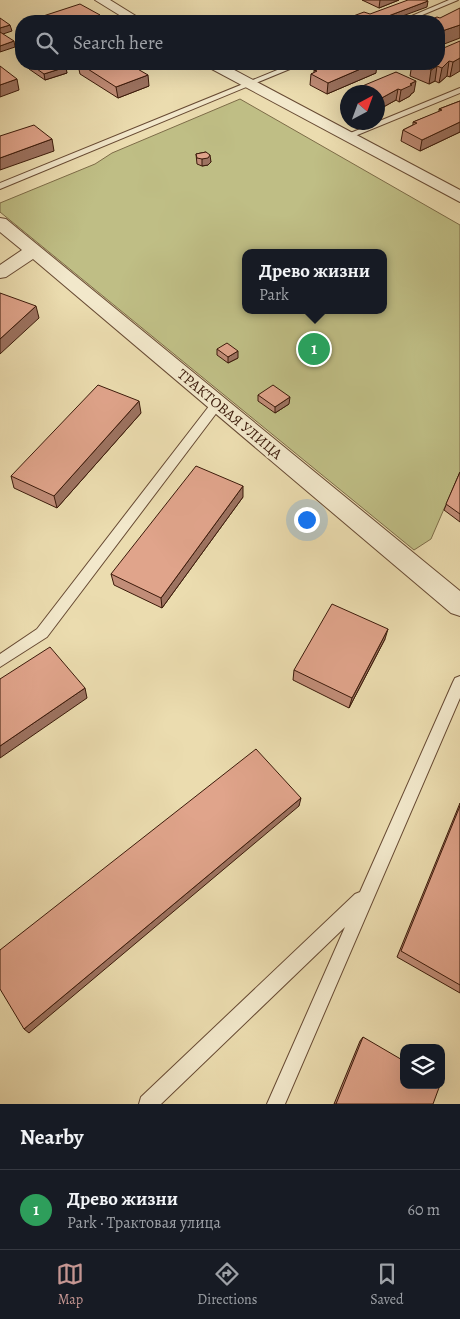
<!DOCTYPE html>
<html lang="en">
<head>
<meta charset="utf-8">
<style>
	body { margin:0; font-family:Alegreya,serif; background:#242831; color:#f1f3f6 }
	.controls { position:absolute; right:15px; bottom:15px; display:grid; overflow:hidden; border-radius:10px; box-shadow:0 5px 20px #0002 }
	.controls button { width:45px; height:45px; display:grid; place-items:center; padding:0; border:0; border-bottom:1px solid #363941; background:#171b24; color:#f1f3f6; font:25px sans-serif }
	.compass { position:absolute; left:340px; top:85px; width:45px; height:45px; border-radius:50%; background:#171b24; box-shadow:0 5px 20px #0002; rotate:41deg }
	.you { position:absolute; left:306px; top:519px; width:18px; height:18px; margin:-12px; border:4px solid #fff; border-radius:50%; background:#1a73e8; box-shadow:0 0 0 8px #1a73e833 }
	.badge { display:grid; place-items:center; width:32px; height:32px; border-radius:50%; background:#c59692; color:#fff; font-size:16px; font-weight:700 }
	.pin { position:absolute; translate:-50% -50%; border:2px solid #fff; box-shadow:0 1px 5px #0006 }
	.popup { position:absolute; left:242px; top:249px; width:145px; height:65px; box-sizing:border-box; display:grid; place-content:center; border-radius:10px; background:#171b24; filter:drop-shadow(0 1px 4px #0005); font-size:16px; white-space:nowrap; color:#9ea1a6 }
	.popup b { font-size:19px; color:#f1f3f6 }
	.popup::after { content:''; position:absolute; left:50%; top:100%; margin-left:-10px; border:10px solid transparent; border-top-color:#171b24 }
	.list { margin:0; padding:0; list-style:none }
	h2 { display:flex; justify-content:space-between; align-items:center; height:65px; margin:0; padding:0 20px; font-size:21px }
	h2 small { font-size:16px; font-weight:400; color:#9ea1a6 }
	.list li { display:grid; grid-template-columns:32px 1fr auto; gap:15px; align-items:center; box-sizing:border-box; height:80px; padding:0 20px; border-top:1px solid #363941 }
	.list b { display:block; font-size:19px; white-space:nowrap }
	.list p { margin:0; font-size:16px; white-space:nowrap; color:#9ea1a6 }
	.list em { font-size:16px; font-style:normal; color:#9ea1a6 }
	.icon { flex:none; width:28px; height:28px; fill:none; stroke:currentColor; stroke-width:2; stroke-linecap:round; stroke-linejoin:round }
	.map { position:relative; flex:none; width:460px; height:1104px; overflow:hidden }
	.search { position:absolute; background:#171b24; box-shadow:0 5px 20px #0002; left:15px; right:15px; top:15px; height:55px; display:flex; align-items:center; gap:12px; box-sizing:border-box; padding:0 18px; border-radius:20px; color:#9ea1a6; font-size:19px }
	.sheet { height:145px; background:#171b24 }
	nav { display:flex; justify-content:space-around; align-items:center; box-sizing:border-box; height:70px; border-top:1px solid #363941; background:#171b24; font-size:14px; color:#9ea1a6 }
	nav a { display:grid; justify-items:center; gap:2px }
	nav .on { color:#c59692 }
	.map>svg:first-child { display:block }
	.green { fill:#bfbe85; stroke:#7d6c48; fill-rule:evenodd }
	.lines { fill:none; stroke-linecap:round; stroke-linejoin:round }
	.service-casing { stroke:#674a33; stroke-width:2 }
	.minor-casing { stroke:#674a33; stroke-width:2 }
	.service { fill:#f2e8cb; fill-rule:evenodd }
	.minor { fill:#f2e8cb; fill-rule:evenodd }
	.wall { fill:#c18d78; stroke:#3b1a0a }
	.shaded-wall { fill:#9d7361; stroke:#3b1a0a }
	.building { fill:#e0a48b; stroke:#3b1a0a }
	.labels { text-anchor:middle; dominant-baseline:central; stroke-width:5; stroke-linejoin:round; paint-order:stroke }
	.street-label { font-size:15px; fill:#3b1a0a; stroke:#f2e8cb }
</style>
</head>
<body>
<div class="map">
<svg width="460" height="1104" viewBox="0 0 460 1104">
	<rect width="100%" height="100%" fill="#ebdcaf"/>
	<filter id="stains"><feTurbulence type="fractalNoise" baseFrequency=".004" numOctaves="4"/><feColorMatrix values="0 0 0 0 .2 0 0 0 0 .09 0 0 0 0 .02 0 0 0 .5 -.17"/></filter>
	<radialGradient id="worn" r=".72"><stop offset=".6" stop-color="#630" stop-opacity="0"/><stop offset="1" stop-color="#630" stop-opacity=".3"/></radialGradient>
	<path class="green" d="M240,99L460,225V472L431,539L414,550L0,212V203L95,164L112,153ZM245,253H383V310H245Z"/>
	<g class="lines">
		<g class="service-casing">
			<g id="service">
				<polygon points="449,0 458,0 408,21 400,21"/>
				<polygon points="292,64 302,64 0,189 0,183"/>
				<polygon points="460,88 460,93 350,138 343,136"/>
				<polygon points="217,400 221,401 222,404 221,407 47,637 0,667 0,654 37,629 213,401"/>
				<polygon points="460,676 460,698 285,1104 267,1104 345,927 161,1104 139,1104 141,1097 355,894 360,892 453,682 455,678"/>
			</g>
		</g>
		<g class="minor-casing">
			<g id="minor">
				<polygon points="95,0 110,0 144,21 129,21"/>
				<polygon points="206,64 223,64 460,190 460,202 208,67"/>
				<polygon points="0,218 6,219 460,591 460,616 451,613 33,259 6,277 0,278 0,265 22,250 0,232"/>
			</g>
		</g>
		<use href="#service" class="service"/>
		<use href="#minor" class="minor"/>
	</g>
	<g class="wall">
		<polygon points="362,0 399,0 379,8"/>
		<polygon points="460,41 450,77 447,76 439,83 435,81 429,84 410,76 412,64 439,64"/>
		<polygon points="28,64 62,64 67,73 45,80 29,69"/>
		<polygon points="76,64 129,64 149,86 118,98 80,74 78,65"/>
		<polygon points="384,64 398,64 391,67"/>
		<polygon points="314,70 376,73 327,94 310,85 311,74 314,73"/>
		<polygon points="396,72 414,92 411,94 410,96 399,102 396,100 378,110 378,92"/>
		<polygon points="346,93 348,93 348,106 345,104"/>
		<polygon points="460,101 460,132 420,151 401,141 403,130 413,125 413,122 439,112 439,109"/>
		<polygon points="206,152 211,162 208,165 202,166 197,164 196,154"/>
		<polygon points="217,349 238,358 228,363 217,355"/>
		<polygon points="258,395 289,404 275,413 258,401"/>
		<polygon points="141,413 57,508 14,488 11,476"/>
		<polygon points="460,472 460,522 444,510"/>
		<polygon points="243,497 162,608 114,585 111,574"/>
		<polygon points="385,639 349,708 293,680 294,670"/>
		<polygon points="460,803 460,993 397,957"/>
		<polygon points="363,1037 433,1104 334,1104 360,1041"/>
	</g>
	<g class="shaded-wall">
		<polygon points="380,0 399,0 379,8"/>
		<polygon points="428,1 427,7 389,21 375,21"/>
		<polygon points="100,15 100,21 81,21"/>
		<polygon points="10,25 12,31 0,35 0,28"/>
		<polygon points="460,25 460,38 439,46 439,32"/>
		<polygon points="14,41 15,47 0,52 0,46"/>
		<polygon points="460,58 460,71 450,77 453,62"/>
		<polygon points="449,61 447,76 439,83 442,68"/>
		<polygon points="372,64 377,64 376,73 327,94 328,83"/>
		<polygon points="391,64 398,64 391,67"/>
		<polygon points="437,66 435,81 429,84 431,70"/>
		<polygon points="66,67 67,73 45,80 44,74"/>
		<polygon points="148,75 149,86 118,98 116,87"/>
		<polygon points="17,79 19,90 0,97 0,85"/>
		<polygon points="416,81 414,92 411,94 410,96 399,102 401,90 410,84"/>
		<polygon points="398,89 396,100 378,110 378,100"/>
		<polygon points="460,122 460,132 420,151 422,140"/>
		<polygon points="52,139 54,151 0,170 0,158"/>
		<polygon points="210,155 211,162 208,165 202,166 202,159"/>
		<polygon points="36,306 39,318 0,354 0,339"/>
		<polygon points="238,351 238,358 228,363 228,357"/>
		<polygon points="290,397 289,404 275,413 275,407"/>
		<polygon points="139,401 141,413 57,508 54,496"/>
		<polygon points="243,486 243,497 162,608 161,598"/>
		<polygon points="388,629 385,639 349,708 352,698"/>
		<polygon points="85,688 87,698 0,758 0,746"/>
		<polygon points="301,798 299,806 29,1033 24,1029"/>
	</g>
	<g class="building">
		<polygon points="408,0 426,0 428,1 375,21 340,21 364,12 370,14"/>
		<polygon points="80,4 100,15 81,21 37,21 34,19"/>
		<polygon points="460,8 460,25 439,32 439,21 427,21 437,17 440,18"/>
		<polygon points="0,18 10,25 0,28"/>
		<polygon points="0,32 14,41 0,46"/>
		<polygon points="460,41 460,58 453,62 449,61 442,68 437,66 431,70 419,64 439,64 439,50"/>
		<polygon points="30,64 62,64 66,67 44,74"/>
		<polygon points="80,64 129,64 148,75 116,87"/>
		<polygon points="331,64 372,64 328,83 311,74 317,71 314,70"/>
		<polygon points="0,66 17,79 0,85"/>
		<polygon points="396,72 416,81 410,84 412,85 401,90 398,89 378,100 378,92 348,92"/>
		<polygon points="460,101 460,122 422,140 403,130 417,123 413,122 442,110 439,109"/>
		<polygon points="34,125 52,139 0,158 0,136"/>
		<polygon points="206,152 210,155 208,158 202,159 197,158 196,154"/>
		<polygon points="0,293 36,306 0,339"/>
		<polygon points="227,343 238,351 228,357 217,349"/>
		<polygon points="98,385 139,401 54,496 11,476"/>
		<polygon points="273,385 290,397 275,407 258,395"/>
		<polygon points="196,466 243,486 161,598 111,574"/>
		<polygon points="460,472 460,514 446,504"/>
		<polygon points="332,604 388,629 352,698 294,670"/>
		<polygon points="50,647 85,688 0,746 0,679"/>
		<polygon points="256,749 301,798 24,1029 0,989 0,950"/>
		<polygon points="460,806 460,985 401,951"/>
		<polygon points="363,1037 404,1061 404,1085 440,1085 433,1104 336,1104"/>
	</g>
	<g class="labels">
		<g class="street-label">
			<text transform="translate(230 414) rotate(40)">ТРАКТОВАЯ УЛИЦА</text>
		</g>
	</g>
	<rect width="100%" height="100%" filter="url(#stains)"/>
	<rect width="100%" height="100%" fill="url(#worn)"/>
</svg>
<div class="controls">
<button><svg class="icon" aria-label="layers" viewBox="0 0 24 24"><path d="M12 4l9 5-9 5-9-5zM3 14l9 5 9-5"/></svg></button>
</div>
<svg class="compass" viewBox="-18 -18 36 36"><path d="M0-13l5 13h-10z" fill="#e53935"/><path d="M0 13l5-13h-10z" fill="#9ea1a6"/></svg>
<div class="you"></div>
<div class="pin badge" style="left:314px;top:349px;background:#2e9e5b">1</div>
<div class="popup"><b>Древо жизни</b>Park</div>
<div class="search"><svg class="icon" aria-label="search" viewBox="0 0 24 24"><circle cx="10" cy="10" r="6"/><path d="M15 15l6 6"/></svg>Search here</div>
</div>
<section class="sheet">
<h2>Nearby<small></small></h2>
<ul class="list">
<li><span class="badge" style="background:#2e9e5b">1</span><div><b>Древо жизни</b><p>Park · Трактовая улица</p></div><em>60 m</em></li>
</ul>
</section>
<nav>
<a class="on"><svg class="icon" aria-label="map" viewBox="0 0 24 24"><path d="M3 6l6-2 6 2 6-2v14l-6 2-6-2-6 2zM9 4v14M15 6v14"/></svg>Map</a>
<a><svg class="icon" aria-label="directions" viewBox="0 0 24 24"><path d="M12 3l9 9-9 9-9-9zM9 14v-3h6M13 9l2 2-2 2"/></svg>Directions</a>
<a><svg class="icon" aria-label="saved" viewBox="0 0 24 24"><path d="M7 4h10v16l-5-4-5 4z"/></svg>Saved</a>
</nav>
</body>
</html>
